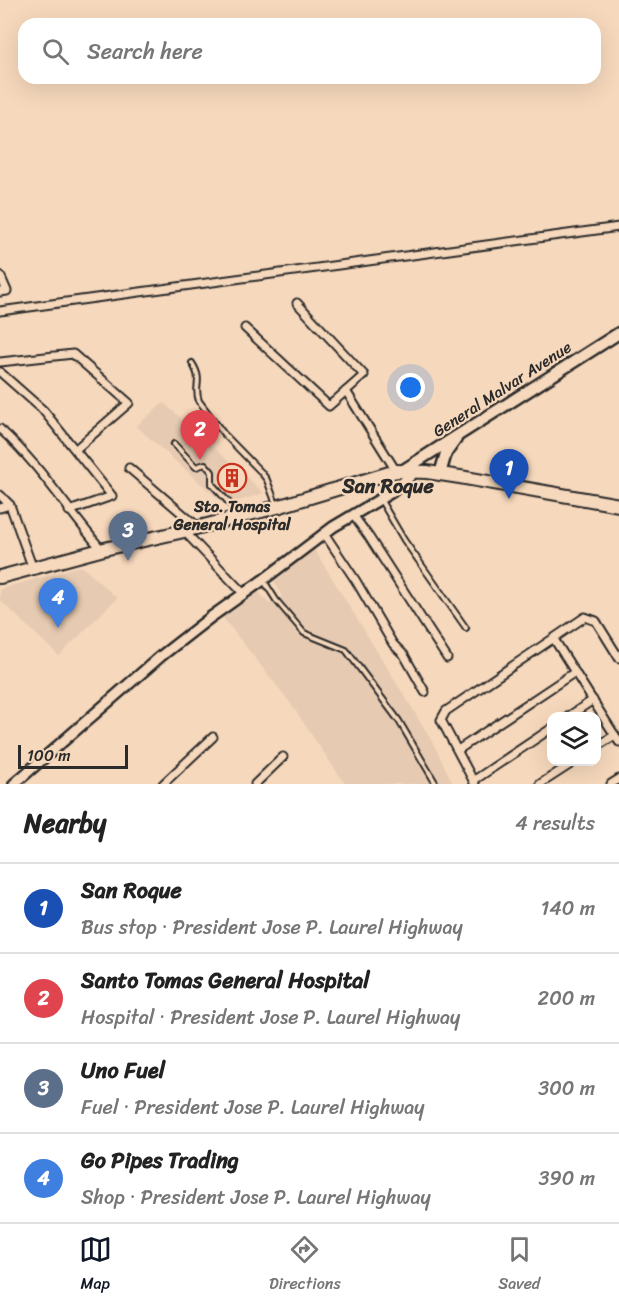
<!DOCTYPE html>
<html lang="en">
<head>
<meta charset="utf-8">
<style>
	body { margin:0; font-family:Sriracha,sans-serif; background:#f2f2f2; color:#222 }
	.controls { position:absolute; right:18px; bottom:18px; display:grid; overflow:hidden; border-radius:12px; box-shadow:0 6px 24px #0002 }
	.controls button { width:54px; height:54px; display:grid; place-items:center; padding:0; border:0; border-bottom:2px solid #e0e0e0; background:#fff; color:#222; font:30px sans-serif }
	.scale { position:absolute; left:18px; bottom:15px; width:110px; box-sizing:border-box; padding-left:6px; border:3px solid #2b2b2b; border-top:0; font-size:16px; line-height:21px; white-space:nowrap; color:#2b2b2b; -webkit-text-stroke:4px #f6d8bc; paint-order:stroke }
	.you { position:absolute; left:411px; top:388px; width:21px; height:21px; margin:-15px; border:4px solid #fff; border-radius:50%; background:#1a73e8; box-shadow:0 0 0 9px #1a73e833 }
	.badge { display:grid; place-items:center; width:39px; height:39px; border-radius:50%; background:#111827; color:#fff; font-size:20px; font-weight:700 }
	.pin { position:absolute; translate:-50% -50px; filter:drop-shadow(0 2px 3px #0008) }
	.pin::after { content:''; position:absolute; top:32px; width:21px; height:18px; background:inherit; clip-path:polygon(0 0,100% 0,50% 100%) }
	.list { margin:0; padding:0; list-style:none }
	h2 { display:flex; justify-content:space-between; align-items:center; height:78px; margin:0; padding:0 24px; font-size:26px }
	h2 small { font-size:20px; font-weight:400; color:#767676 }
	.list li { display:grid; grid-template-columns:39px 1fr auto; gap:18px; align-items:center; box-sizing:border-box; height:90px; padding:0 24px; border-top:2px solid #e0e0e0 }
	.list b { display:block; font-size:22px; white-space:nowrap }
	.list p { margin:0; font-size:20px; white-space:nowrap; color:#767676 }
	.list em { font-size:20px; font-style:normal; color:#767676 }
	.icon { flex:none; width:33px; height:33px; fill:none; stroke:currentColor; stroke-width:2; stroke-linecap:round; stroke-linejoin:round }
	.map { position:relative; flex:none; width:619px; height:784px; overflow:hidden }
	.search { position:absolute; background:#fff; box-shadow:0 6px 24px #0002; left:18px; right:18px; top:18px; height:66px; display:flex; align-items:center; gap:15px; box-sizing:border-box; padding:0 21px; border-radius:18px; color:#767676; font-size:22px }
	.sheet { height:438px; background:#fff }
	nav { display:flex; justify-content:space-around; align-items:center; box-sizing:border-box; height:84px; border-top:2px solid #e0e0e0; background:#fff; font-size:16px; color:#767676 }
	nav a { display:grid; justify-items:center; gap:3px }
	nav .on { color:#111827 }
	.map>svg:first-child { display:block }
	.built { fill:#e6cab1 }
	.lines { fill:none; stroke-linecap:round; stroke-linejoin:round }
	.service-casing { stroke:#2b2b2b; stroke-width:8 }
	.minor-casing { stroke:#2b2b2b; stroke-width:11 }
	.tertiary-casing { stroke:#2b2b2b; stroke-width:14 }
	.secondary-casing { stroke:#2b2b2b; stroke-width:15 }
	.trunk-casing { stroke:#2b2b2b; stroke-width:16 }
	.service { stroke:#f6d8bc; stroke-width:4 }
	.minor { stroke:#f6d8bc; stroke-width:7 }
	.tertiary { stroke:#f6d8bc; stroke-width:9 }
	.secondary { stroke:#f6d8bc; stroke-width:10 }
	.trunk { stroke:#f6d8bc; stroke-width:12 }
	.labels { text-anchor:middle; dominant-baseline:central; stroke-width:4.5; stroke-linejoin:round; paint-order:stroke }
	.street-label { font-size:16px; fill:#2b2b2b; stroke:#f6d8bc }
	.poi-label { font-size:16px; font-weight:bold; fill:#2b2b2b; stroke:#f6d8bc }
	.quarter-label { font-size:20px; font-weight:bold; fill:#2b2b2b; stroke:#f6d8bc }
</style>
</head>
<body>
<div class="map">
<svg width="619" height="784" viewBox="0 0 619 784">
	<rect width="100%" height="100%" fill="#f6d8bc"/>
	<filter id="ink" filterUnits="userSpaceOnUse"><feTurbulence type="fractalNoise" baseFrequency=".0167" numOctaves="2"/><feDisplacementMap in="SourceGraphic" scale="12" xChannelSelector="R" yChannelSelector="G"/><feConvolveMatrix kernelMatrix="1 2 1 2 8 2 1 2 1" color-interpolation-filters="sRGB"/></filter>
	<g filter="url(#ink)">
		<g class="built">
			<polygon points="164,403 264,493 225,505 136,426"/>
			<polygon points="312,546 412,708 434,745 453,784 345,784 289,701 220,614 258,591 269,604 282,597 272,576"/>
			<polygon points="81,566 117,598 59,656 0,600 0,589"/>
		</g>
		<g class="lines">
			<g class="service-casing">
				<g id="service">
					<path d="M192,363C204,382 193,385 199,401L223,433L261,472L267,480L276,504"/>
					<polyline points="174,444 196,467 205,464 212,472 212,484 239,514"/>
					<polyline points="380,499 404,540 466,628"/>
					<polyline points="264,581 276,600 304,633 346,650 399,721 436,784"/>
				</g>
			</g>
			<g class="minor-casing">
				<g id="minor">
					<polyline points="0,275 7,291 0,292"/>
					<polyline points="0,311 619,227"/>
					<polyline points="245,328 329,406 364,375 297,303"/>
					<polyline points="0,362 73,354 129,403 76,449"/>
					<polyline points="0,372 43,410 112,496 69,511"/>
					<polyline points="346,391 396,471"/>
					<path d="M0,429C39,464 67,509 101,549"/>
					<polyline points="129,468 198,527"/>
					<polyline points="0,495 10,505 33,569"/>
					<polyline points="0,508 10,505"/>
					<polyline points="353,515 369,537 447,658"/>
					<polyline points="184,531 244,594"/>
					<polyline points="324,533 356,581 393,644 404,655 425,692"/>
					<polyline points="554,639 619,742"/>
					<polyline points="569,716 593,700"/>
					<polyline points="596,747 615,735"/>
					<polyline points="458,750 575,672"/>
					<polyline points="473,781 552,728"/>
					<polyline points="163,784 213,737"/>
					<polyline points="255,784 283,757"/>
					<polyline points="475,784 441,720 446,711 585,617 596,621 619,658"/>
					<polyline points="540,784 574,762"/>
					<polyline points="611,784 619,779"/>
				</g>
			</g>
			<g class="tertiary-casing">
				<polyline id="tertiary" points="14,784 161,656 211,617 263,580 333,527 392,492 416,471"/>
			</g>
			<g class="secondary-casing">
				<g id="secondary">
					<polyline points="402,471 619,333"/>
					<polyline points="440,474 446,453 456,439"/>
				</g>
			</g>
			<g class="trunk-casing">
				<polyline id="trunk" points="0,577 104,549 184,531 277,507 396,471 427,472 460,477 619,505"/>
			</g>
			<use href="#service" class="service"/>
			<use href="#minor" class="minor"/>
			<use href="#tertiary" class="tertiary"/>
			<use href="#secondary" class="secondary"/>
			<use href="#trunk" class="trunk"/>
		</g>
	</g>
	<defs>
		<g id="building-ring" transform="scale(1.5)"><circle r="9.5" fill="#f6d8bc" stroke="#c8321e" stroke-width="1.5"/><path d="M-4-6H4V6H1V3H-1V6H-4ZM-2.5-4.3h1.7v1.8h-1.7ZM.8-4.3h1.7v1.8H.8ZM-2.5-1h1.7V.8h-1.7ZM.8-1h1.7V.8H.8Z" fill="#c8321e"/></g>
	</defs>
	<g fill-rule="evenodd">
		<use href="#building-ring" x="232" y="478"/>
	</g>
	<g class="labels">
		<g class="street-label">
			<text transform="translate(502 389) rotate(-33)">General Malvar Avenue</text>
		</g>
		<g class="poi-label">
			<text x="232" y="506">Sto. Tomas<tspan x="232" dy="18">General Hospital</tspan></text>
		</g>
		<g class="quarter-label">
			<text x="388" y="486">San Roque</text>
		</g>
	</g>
</svg>
<div class="controls">
<button><svg class="icon" aria-label="layers" viewBox="0 0 24 24"><path d="M12 4l9 5-9 5-9-5zM3 14l9 5 9-5"/></svg></button>
</div>
<div class="scale">100 m</div>
<div class="you"></div>
<div class="pin badge" style="left:509px;top:499px;background:#1a4fb4">1</div>
<div class="pin badge" style="left:200px;top:460px;background:#e0444e">2</div>
<div class="pin badge" style="left:128px;top:561px;background:#5c6f8a">3</div>
<div class="pin badge" style="left:58px;top:628px;background:#3f7fe0">4</div>
<div class="search"><svg class="icon" aria-label="search" viewBox="0 0 24 24"><circle cx="10" cy="10" r="6"/><path d="M15 15l6 6"/></svg>Search here</div>
</div>
<section class="sheet">
<h2>Nearby<small>4 results</small></h2>
<ul class="list">
<li><span class="badge" style="background:#1a4fb4">1</span><div><b>San Roque</b><p>Bus stop · President Jose P. Laurel Highway</p></div><em>140 m</em></li>
<li><span class="badge" style="background:#e0444e">2</span><div><b>Santo Tomas General Hospital</b><p>Hospital · President Jose P. Laurel Highway</p></div><em>200 m</em></li>
<li><span class="badge" style="background:#5c6f8a">3</span><div><b>Uno Fuel</b><p>Fuel · President Jose P. Laurel Highway</p></div><em>300 m</em></li>
<li><span class="badge" style="background:#3f7fe0">4</span><div><b>Go Pipes Trading</b><p>Shop · President Jose P. Laurel Highway</p></div><em>390 m</em></li>
</ul>
</section>
<nav>
<a class="on"><svg class="icon" aria-label="map" viewBox="0 0 24 24"><path d="M3 6l6-2 6 2 6-2v14l-6 2-6-2-6 2zM9 4v14M15 6v14"/></svg>Map</a>
<a><svg class="icon" aria-label="directions" viewBox="0 0 24 24"><path d="M12 3l9 9-9 9-9-9zM9 14v-3h6M13 9l2 2-2 2"/></svg>Directions</a>
<a><svg class="icon" aria-label="saved" viewBox="0 0 24 24"><path d="M7 4h10v16l-5-4-5 4z"/></svg>Saved</a>
</nav>
</body>
</html>
